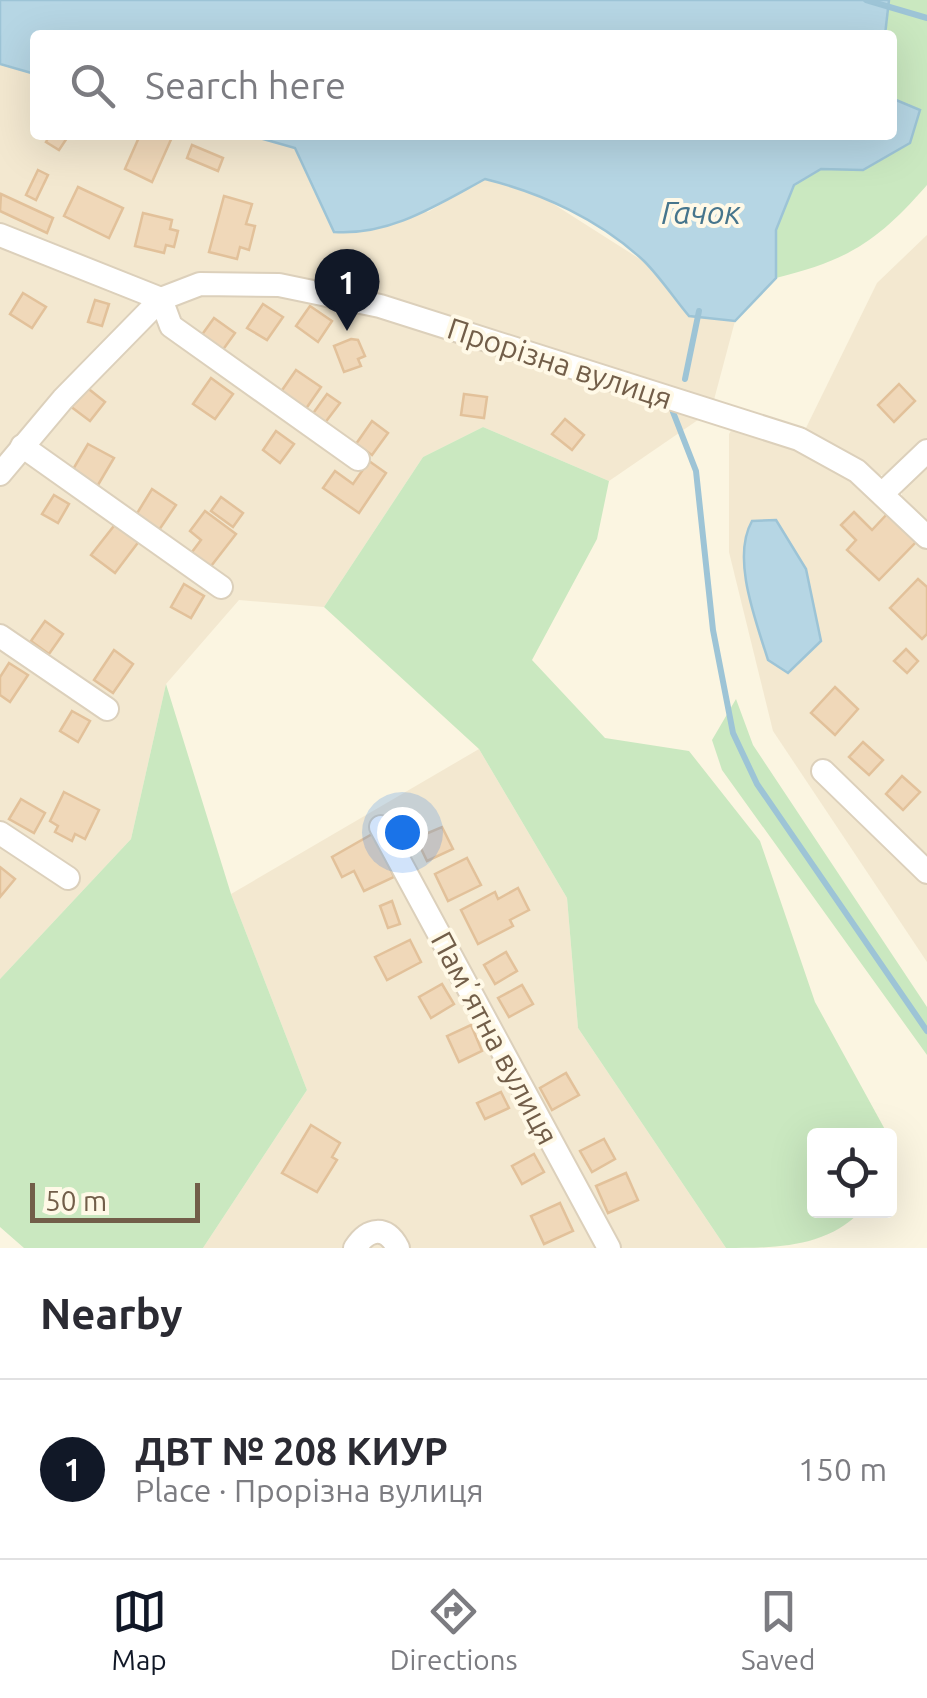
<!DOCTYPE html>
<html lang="en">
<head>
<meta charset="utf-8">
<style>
	body { margin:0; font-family:Ubuntu,sans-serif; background:#f7f7f7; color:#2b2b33 }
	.controls { position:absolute; right:30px; bottom:30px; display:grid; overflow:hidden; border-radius:10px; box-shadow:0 10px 40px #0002 }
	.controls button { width:90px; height:90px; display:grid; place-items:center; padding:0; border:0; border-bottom:2px solid #e1e1e2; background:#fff; color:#2b2b33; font:50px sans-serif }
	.scale { position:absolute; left:30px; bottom:25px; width:170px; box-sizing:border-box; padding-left:10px; border:5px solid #725e49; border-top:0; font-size:28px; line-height:35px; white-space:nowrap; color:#725e49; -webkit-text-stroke:8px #fff9e7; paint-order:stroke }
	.you { position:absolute; left:402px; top:832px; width:35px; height:35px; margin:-25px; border:8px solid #fff; border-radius:50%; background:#1a73e8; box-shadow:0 0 0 15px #1a73e833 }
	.badge { display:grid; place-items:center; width:65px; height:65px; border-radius:50%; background:#111827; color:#fff; font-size:32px; font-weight:700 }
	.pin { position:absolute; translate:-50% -82px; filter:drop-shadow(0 2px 5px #0008) }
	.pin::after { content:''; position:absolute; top:52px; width:35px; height:30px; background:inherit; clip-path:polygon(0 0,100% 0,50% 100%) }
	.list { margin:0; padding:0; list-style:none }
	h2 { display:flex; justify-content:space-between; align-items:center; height:130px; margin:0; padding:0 40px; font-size:42px }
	h2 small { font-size:32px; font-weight:400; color:#7c7c81 }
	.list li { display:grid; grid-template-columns:65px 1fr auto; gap:30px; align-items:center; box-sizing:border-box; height:180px; padding:0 40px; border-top:2px solid #e1e1e2 }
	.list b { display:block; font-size:38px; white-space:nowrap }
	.list p { margin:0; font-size:32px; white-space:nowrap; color:#7c7c81 }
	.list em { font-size:32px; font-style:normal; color:#7c7c81 }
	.icon { flex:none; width:55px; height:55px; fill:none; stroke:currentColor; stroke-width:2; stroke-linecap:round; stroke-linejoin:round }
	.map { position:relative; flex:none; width:927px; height:1248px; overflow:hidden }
	.search { position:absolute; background:#fff; box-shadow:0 10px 40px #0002; left:30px; right:30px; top:30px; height:110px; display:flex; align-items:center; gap:25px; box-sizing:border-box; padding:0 35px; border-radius:10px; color:#7c7c81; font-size:38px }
	.sheet { height:310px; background:#fff }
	nav { display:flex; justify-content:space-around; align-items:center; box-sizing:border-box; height:140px; border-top:2px solid #e1e1e2; background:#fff; font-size:28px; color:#7c7c81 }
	nav a { display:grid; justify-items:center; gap:5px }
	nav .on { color:#111827 }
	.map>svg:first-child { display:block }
	.residential { fill:#f3e8d0 }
	.green { fill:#cae8c0 }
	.water { fill:#b6d6e4; stroke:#9dc4d6; stroke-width:2.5 }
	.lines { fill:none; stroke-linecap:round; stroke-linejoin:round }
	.stream { stroke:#9dc4d6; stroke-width:6 }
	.building { fill:#f0d8b9; stroke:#e2c19a; stroke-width:2.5 }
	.minor-casing { stroke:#dcd0bb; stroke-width:26 }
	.minor { stroke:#fff; stroke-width:22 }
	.labels { text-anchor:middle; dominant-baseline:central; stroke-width:8; stroke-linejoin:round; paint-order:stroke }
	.street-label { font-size:30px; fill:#725e49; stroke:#fff9e7 }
	.water-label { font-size:32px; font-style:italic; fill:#46758c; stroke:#fff9e7 }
</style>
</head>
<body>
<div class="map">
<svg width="927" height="1248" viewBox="0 0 927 1248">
	<rect width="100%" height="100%" fill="#fbf5e1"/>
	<g class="residential">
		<polygon points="0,64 35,74 35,135 249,135 295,148 428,212 485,178 533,191 643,261 689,315 735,321 711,411 609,481 483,427 423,457 324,607 239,600 166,684 131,839 0,979"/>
		<polygon points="927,235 927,446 894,475 880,475 804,432 877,283"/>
		<polygon points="735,424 797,444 854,475 927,546 927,962 773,731 729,552 729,434"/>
		<polygon points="927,458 927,528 902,503 902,484"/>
		<polygon points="479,749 567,898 578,1028 726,1248 203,1248 307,1090 231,894"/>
	</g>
	<g class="green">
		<path d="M889,0H927V185C878,241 849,260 776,278V230L794,185L821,168L863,170L910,143L892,89V35H886Z"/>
		<path d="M483,427L609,481L597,539L532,660L605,738L689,751L760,841L815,1002L888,1135L814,1136V1210L861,1211C826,1248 774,1248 726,1248L578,1028L567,898L479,749L324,607L423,457Z"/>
		<polygon points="166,684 231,894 307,1090 203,1248 24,1248 0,1227 0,979 131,839"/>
		<polygon points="736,699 753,745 927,1007 927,1055 722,770 712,740"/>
	</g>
	<g class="water">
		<polygon points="0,0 889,0 885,35 35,35 35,74 0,64"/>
		<path d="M892,89L896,100L920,110L910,143L863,170L821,169L794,185L776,230V278L735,321L689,316C674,298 660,277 644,261C600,220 542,193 485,179C437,205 390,236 334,232L295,148L249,135H892Z"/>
		<path d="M776,520L806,569L821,641L788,673L768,660C756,621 731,558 752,521Z"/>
	</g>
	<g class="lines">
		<g class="stream">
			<polyline points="866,0 927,18"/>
			<polyline points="685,379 699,311"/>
			<polyline points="673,412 696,471 713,630 733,733 757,784 927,1031"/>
		</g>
	</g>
	<g class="building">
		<polygon points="50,135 69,135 59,150 46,142"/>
		<polygon points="140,135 173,135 152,182 125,169"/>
		<polygon points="192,145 223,158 218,171 187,158"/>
		<polygon points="38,170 48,175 36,200 26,195"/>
		<polygon points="78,187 123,208 109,238 64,216"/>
		<polygon points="1,194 53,218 47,233 0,211"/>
		<polygon points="224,196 252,204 246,224 255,226 249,250 240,247 237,259 209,252"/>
		<polygon points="143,213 172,220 170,229 178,231 174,247 166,245 164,253 135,246"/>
		<polygon points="23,293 46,307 32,328 10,314"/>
		<polygon points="95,300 109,304 102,326 88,322"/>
		<polygon points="263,304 283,317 267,340 247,328"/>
		<polygon points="310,306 332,321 318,342 296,326"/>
		<polygon points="214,318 235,333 222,351 201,336"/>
		<polygon points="351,339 358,340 365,356 358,359 361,366 344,372 334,346"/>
		<polygon points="296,370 321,387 303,413 278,396"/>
		<polygon points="211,378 233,394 215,419 193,404"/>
		<polygon points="899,384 915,401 894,422 878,405"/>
		<polygon points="85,386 105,402 90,421 70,406"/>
		<polygon points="327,394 340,403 321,428 309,419"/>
		<polygon points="464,394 487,397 484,418 461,415"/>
		<polygon points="565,419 584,435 572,450 552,434"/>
		<polygon points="372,421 388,433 372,455 356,444"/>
		<polygon points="276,431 294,444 280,463 263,450"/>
		<polygon points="88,444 114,458 95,490 69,476"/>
		<polygon points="369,461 386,473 359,513 323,488 335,471 353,484"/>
		<polygon points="152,489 176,505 159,530 136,515"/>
		<polygon points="54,495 69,504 58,523 42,514"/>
		<polygon points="221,497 243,513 233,527 211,511"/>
		<polygon points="205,511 236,534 208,570 189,556 201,540 190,531"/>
		<polygon points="854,512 872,530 888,513 916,542 879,580 847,550 856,540 841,525"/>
		<polygon points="117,522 140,540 115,573 91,555"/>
		<polygon points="918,579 927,587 927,634 922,639 890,608"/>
		<polygon points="184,584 204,596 191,618 171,607"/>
		<polygon points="45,621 63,634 49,654 31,641"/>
		<polygon points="906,649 918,661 907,673 894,661"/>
		<polygon points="114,650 133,664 113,693 94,680"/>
		<polygon points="9,663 28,675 10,702 0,695 0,677"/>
		<polygon points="835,687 858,709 835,735 811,713"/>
		<polygon points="72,711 90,721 78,742 60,731"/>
		<polygon points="863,742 883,760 869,775 849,757"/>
		<polygon points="902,776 920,792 903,810 886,794"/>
		<polygon points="64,792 99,810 85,839 75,834 72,841 55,832 58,826 50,821"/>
		<polygon points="21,799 45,813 34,833 9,819"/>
		<polygon points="442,827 453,849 427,861 416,838"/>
		<polygon points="374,833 394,877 364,891 354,871 342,877 332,857"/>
		<polygon points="467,858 481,885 448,901 435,874"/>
		<polygon points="0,867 15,879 0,897"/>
		<polygon points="518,888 529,910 510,920 513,926 478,944 461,910 495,892 498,899"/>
		<polygon points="392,901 400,924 388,928 380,906"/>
		<polygon points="410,940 421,962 387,980 375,957"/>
		<polygon points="506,952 517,971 495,984 484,965"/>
		<polygon points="442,984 454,1004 431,1018 419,997"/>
		<polygon points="522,985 533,1004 509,1017 498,998"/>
		<polygon points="471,1025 482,1051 459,1062 447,1036"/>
		<polygon points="566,1073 579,1095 552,1110 540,1088"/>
		<polygon points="501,1092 509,1108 485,1119 477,1103"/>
		<polygon points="311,1125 340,1143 332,1157 337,1160 317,1192 282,1173"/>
		<polygon points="604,1139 615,1159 592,1172 580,1151"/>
		<polygon points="534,1154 544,1172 522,1184 512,1166"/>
		<polygon points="626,1173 638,1200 608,1213 596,1186"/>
		<polygon points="560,1203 573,1231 544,1244 531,1216"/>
	</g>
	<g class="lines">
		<g class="minor-casing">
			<g id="minor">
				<polyline points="0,235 161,299"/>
				<polyline points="161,299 171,326 358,459"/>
				<polyline points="22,446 221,587"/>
				<polyline points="0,474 63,399 161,299 200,284 279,285 380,306 799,439 857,471 927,537"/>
				<polyline points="883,493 927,451"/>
				<polyline points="0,636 107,709"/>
				<polyline points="823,771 927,872"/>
				<polyline points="381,827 609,1248"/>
				<polyline points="0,833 68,878"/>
				<path d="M355,1248C368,1228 386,1225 398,1248"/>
			</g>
		</g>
		<use href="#minor" class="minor"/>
	</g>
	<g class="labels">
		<g class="street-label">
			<text transform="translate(560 363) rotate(18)">Прорізна вулиця</text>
			<text transform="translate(495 1038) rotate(62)">Памʼятна вулиця</text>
		</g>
		<g class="water-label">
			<text x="701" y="212">Гачок</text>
		</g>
	</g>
</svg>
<div class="controls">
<button><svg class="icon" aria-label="locate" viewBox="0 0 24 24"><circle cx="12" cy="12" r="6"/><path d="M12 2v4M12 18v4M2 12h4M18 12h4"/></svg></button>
</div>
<div class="scale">50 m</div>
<div class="you"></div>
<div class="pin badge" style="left:347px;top:331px">1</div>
<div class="search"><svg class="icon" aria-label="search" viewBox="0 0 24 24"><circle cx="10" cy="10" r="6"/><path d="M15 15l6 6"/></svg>Search here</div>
</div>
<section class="sheet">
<h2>Nearby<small></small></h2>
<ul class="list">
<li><span class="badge">1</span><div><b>ДВТ № 208 КИУР</b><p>Place · Прорізна вулиця</p></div><em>150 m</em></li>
</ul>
</section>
<nav>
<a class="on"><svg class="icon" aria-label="map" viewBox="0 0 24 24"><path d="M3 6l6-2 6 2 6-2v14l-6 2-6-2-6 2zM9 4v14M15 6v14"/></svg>Map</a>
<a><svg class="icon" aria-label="directions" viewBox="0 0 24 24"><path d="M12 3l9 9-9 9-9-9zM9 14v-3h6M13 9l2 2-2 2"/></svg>Directions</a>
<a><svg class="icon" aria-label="saved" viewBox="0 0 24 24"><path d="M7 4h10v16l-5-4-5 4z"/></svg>Saved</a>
</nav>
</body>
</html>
